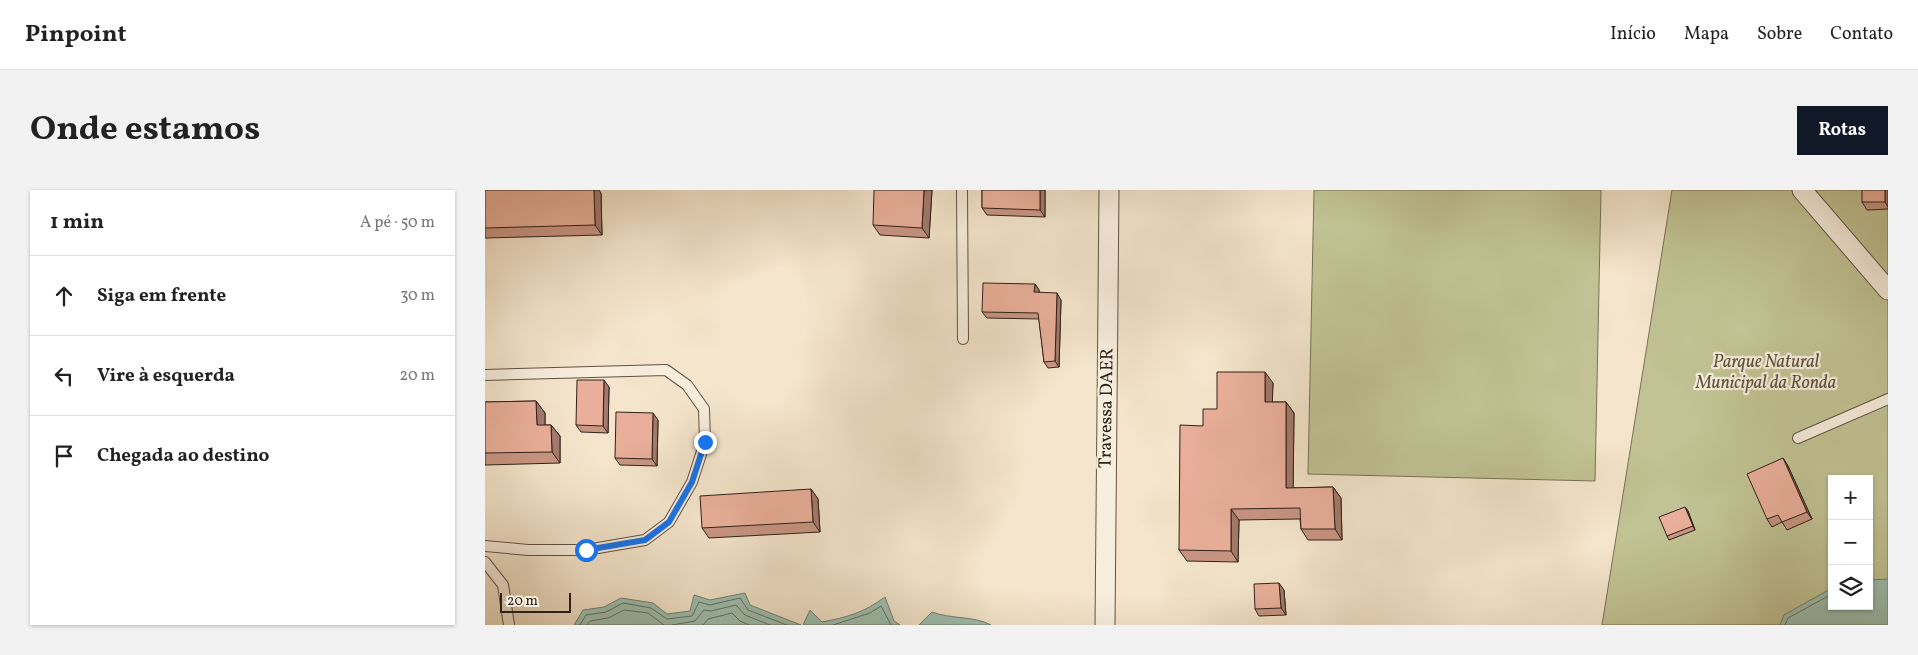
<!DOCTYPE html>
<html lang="pt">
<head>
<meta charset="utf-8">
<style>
	body { margin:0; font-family:Vollkorn,serif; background:#f2f2f2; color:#222 }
	.controls { position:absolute; right:15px; bottom:15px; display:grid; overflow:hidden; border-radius:0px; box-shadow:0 1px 4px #0004 }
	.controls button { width:45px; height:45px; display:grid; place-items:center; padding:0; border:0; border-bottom:1px solid #e0e0e0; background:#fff; color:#222; font:25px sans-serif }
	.scale { position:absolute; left:15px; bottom:12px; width:71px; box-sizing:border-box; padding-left:5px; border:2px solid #30211a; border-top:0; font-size:14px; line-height:18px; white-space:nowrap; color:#30211a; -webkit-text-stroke:4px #f8eede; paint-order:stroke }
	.stop { position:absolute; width:15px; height:15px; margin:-11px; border:4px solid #1a73e8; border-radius:50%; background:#fff }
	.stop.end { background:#1a73e8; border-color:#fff; box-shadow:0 1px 5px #0008 }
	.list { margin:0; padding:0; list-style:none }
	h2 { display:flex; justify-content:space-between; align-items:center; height:65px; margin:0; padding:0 20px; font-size:21px }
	h2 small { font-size:16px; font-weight:400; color:#767676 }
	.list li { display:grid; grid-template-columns:32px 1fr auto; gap:15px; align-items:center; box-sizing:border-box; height:80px; padding:0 20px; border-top:1px solid #e0e0e0 }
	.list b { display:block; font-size:19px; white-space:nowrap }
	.list em { font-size:16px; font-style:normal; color:#767676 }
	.icon { flex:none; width:28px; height:28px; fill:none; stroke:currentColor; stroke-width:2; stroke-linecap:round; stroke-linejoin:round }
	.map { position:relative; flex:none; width:1403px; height:435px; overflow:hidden; border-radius:0px }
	header { display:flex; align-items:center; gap:30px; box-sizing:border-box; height:70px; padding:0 25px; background:#fff; border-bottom:1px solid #e0e0e0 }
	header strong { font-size:24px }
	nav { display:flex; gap:28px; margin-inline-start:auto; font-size:18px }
	.intro { display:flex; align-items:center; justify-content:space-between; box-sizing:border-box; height:120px; padding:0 30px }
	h1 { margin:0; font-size:35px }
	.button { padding:12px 22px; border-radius:0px; background:#111827; color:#fff; font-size:18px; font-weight:700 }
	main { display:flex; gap:30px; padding:0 30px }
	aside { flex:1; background:#fff; border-radius:0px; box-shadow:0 1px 4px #0004 }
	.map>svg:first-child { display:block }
	.green { fill:#c1c394; stroke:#787257; fill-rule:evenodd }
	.water { fill:#9dc0b1; stroke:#718075 }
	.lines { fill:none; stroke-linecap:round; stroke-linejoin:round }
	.shore { stroke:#667066; stroke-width:1 }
	.lane-casing { stroke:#615246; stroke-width:12 }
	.street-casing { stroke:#615246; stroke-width:21 }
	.lane { stroke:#f8eede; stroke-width:10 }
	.street { stroke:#f8eede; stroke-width:19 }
	.wall { fill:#c89684; stroke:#30211a }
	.shaded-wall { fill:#a37a6c; stroke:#30211a }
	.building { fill:#e9af9a; stroke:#30211a }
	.route { stroke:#1a73e8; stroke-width:6 }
	.labels { text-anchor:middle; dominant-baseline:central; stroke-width:4.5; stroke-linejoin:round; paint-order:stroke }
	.park-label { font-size:18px; font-style:italic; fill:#5c523f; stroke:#f8eede }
	.street-label { font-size:18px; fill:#30211a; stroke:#f8eede }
</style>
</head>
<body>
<header>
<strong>Pinpoint</strong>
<nav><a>Início</a><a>Mapa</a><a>Sobre</a><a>Contato</a></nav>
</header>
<div class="intro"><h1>Onde estamos</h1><a class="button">Rotas</a></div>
<main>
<aside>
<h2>1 min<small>A pé · 50 m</small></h2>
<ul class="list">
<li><svg class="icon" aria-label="ahead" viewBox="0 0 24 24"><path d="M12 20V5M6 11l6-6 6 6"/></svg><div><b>Siga em frente</b></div><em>30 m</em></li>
<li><svg class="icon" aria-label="left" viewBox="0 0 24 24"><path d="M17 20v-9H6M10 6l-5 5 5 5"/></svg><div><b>Vire à esquerda</b></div><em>20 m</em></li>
<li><svg class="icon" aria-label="arrive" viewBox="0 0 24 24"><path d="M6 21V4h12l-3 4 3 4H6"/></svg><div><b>Chegada ao destino</b></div></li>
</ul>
</aside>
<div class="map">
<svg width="1403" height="435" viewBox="0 0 1403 435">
	<rect width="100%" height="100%" fill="#f4e5cc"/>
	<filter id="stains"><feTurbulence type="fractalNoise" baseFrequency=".004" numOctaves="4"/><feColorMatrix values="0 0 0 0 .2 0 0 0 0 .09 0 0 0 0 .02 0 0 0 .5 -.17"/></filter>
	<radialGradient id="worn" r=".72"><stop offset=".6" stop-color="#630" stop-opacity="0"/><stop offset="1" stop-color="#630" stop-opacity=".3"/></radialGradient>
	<g class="green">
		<polygon points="829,0 1116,0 1110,291 823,284"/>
		<path d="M1187,0H1403V435H1117ZM1347,289H1384V416H1347Z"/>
	</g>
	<g class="water">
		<polygon points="1403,389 1403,435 1295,435 1299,425 1347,398 1347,416 1384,416 1384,390"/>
		<polygon points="260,403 265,415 316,435 89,435 98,420 119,417 136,408 168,413 182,424 205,421 209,405 225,410"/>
		<path d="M400,407L409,431L415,435H318L325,420L337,432C363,427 378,423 400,407Z"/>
		<path d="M447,422C465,429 490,426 506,435H434Z"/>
	</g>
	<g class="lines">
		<g class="shore">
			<polyline points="95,435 101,425 121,422 138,413 166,418 182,429 207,426 214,412 225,415 255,408 263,420 302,435"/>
			<polyline points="102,435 105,431 123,428 139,420 163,423 179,435"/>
			<polyline points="187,435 210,431 219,420 226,421 251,415 260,425 285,435"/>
			<polyline points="218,435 223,429 247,423 255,431 264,435"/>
			<polyline points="348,435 385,423 396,416 406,435"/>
			<polyline points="1300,435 1303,428 1347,404"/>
		</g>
		<g class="lane-casing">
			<g id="lane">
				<polyline points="477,0 478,149"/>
				<polyline points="0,185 181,180 202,195 219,219 220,252 207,292 184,332 160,350 101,360 43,360 0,356"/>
				<polyline points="1313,248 1403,209"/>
				<polyline points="0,372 18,395 24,435"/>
			</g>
		</g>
		<g class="street-casing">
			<g id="street">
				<polyline points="1317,0 1403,100"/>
				<polyline points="620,435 624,0"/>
			</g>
		</g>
		<use href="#lane" class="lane"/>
		<use href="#street" class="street"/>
	</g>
	<g class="wall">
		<polygon points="0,0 116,3 117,45 0,48"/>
		<polygon points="447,0 444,48 395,45 388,35"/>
		<polygon points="497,0 560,0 560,27 502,25 497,18"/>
		<polygon points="1403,0 1403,19 1382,20 1377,12"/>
		<polygon points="550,94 554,100 554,102 576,110 574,177 563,178 559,172 554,129 502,128 497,122"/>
		<polygon points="788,193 787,212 801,212 809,223 808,298 848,297 856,308 857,350 823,350 816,339 815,329 754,330 753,372 702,371 694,360 718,236 732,219"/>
		<polygon points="124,197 123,243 96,242 91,235"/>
		<polygon points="51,211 60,223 60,235 66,235 75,246 75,273 0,275 0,212"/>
		<polygon points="173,230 172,276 135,275 130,268"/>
		<polygon points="1298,268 1303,276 1327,329 1302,340 1297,332 1287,337 1282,329"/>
		<polygon points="326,299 333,309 335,342 224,348 217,338"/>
		<polygon points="1200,317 1203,321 1210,340 1184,350 1182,346"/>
		<polygon points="799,400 801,425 774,426 770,419"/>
	</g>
	<g class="shaded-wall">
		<polygon points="109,0 114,0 116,3 117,45 110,35"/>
		<polygon points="439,0 447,0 444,48 437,38"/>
		<polygon points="555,0 560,0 560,27 555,20"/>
		<polygon points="1400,0 1403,0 1403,17 1400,12"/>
		<polygon points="550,94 554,100 554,108 549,102"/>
		<polygon points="572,103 576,110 574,177 570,171"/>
		<polygon points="780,182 788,193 787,223 780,212"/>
		<polygon points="119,190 124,197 123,243 118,236"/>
		<polygon points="51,211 60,223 60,246 52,235"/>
		<polygon points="801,212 809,223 808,309 801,298"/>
		<polygon points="168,223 173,230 172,276 167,269"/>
		<polygon points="66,235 75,246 75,273 67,262"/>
		<polygon points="1298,268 1303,276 1327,329 1322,322"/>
		<polygon points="848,297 856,308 857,350 850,339"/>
		<polygon points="326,299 333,309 335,342 328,332"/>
		<polygon points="1200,317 1203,321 1210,340 1208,336"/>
		<polygon points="746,319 754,330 753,372 746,361"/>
		<polygon points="794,393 799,400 801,425 796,418"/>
	</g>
	<g class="building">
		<polygon points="0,0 109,0 110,35 0,38"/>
		<polygon points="389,0 439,0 437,38 388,35"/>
		<polygon points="497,0 555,0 555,20 497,18"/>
		<rect x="1377" y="0" width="23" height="12"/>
		<polygon points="498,93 550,94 549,102 572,103 570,171 559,172 553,123 497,122"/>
		<polygon points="732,182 780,182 780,212 801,212 801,298 848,297 850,339 816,339 815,318 746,319 746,361 694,360 695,235 718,236 718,219 732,219"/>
		<polygon points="92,190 119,190 118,236 91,235"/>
		<polygon points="51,211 52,235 66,235 67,262 0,263 0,212"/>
		<polygon points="131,222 168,223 167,269 130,268"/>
		<polygon points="1298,268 1322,322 1297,332 1293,325 1282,329 1262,284"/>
		<polygon points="326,299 328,332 217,338 215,306"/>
		<polygon points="1200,317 1208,336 1182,346 1174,327"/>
		<polygon points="794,393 796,418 770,419 769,394"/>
	</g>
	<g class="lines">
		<polyline class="route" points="101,360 160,350 184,332 207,292 220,252"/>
	</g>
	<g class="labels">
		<g class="park-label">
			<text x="1281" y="172">Parque Natural<tspan x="1281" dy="21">Municipal da Ronda</tspan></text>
		</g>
		<g class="street-label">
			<text transform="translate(622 218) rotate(-89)">Travessa DAER</text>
		</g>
	</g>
	<rect width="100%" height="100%" filter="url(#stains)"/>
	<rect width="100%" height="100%" fill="url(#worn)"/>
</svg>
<div class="controls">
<button>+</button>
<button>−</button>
<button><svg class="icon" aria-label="layers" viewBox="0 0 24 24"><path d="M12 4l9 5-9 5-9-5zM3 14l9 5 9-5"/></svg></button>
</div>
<div class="scale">20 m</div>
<div class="stop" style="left:101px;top:360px"></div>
<div class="stop end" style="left:220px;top:252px"></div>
</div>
</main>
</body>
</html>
